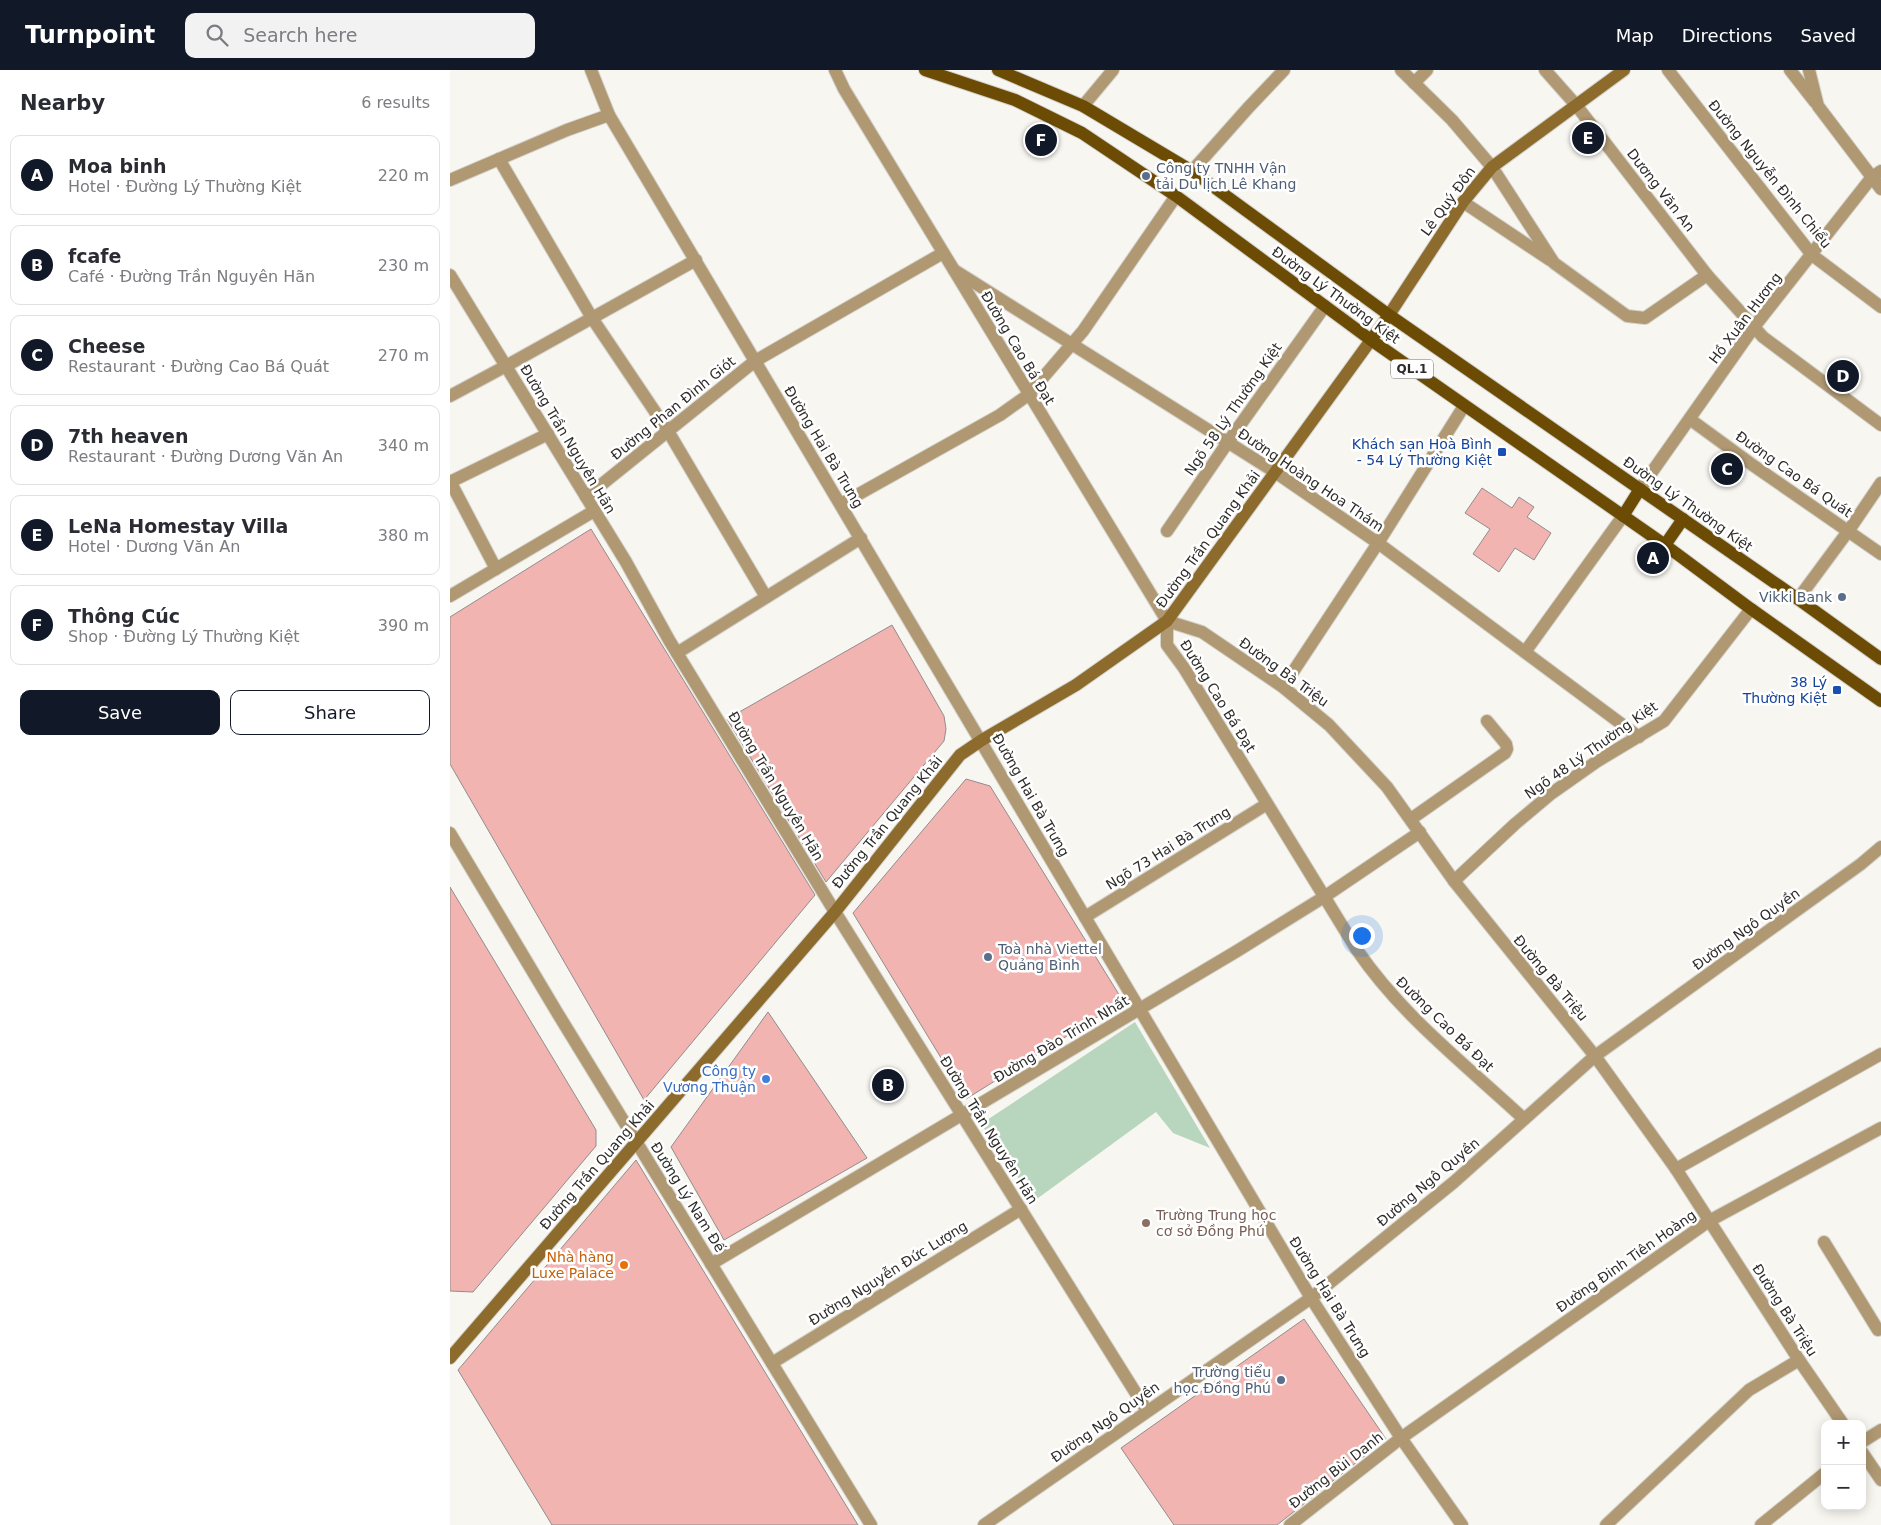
<!DOCTYPE html>
<html lang="en">
<head>
<meta charset="utf-8">
<style>
	body { margin:0; font-family:"DejaVu Sans",sans-serif; background:#f2f2f3; color:#2b2b33 }
	.controls { position:absolute; right:15px; bottom:15px; display:grid; overflow:hidden; border-radius:10px; box-shadow:0 2px 12px #0003 }
	.controls button { width:45px; height:45px; display:grid; place-items:center; padding:0; border:0; border-bottom:1px solid #e1e1e2; background:#fff; color:#2b2b33; font:25px sans-serif }
	.you { position:absolute; left:911px; top:865px; width:18px; height:18px; margin:-12px; border:4px solid #fff; border-radius:50%; background:#1a73e8; box-shadow:0 0 0 8px #1a73e833 }
	.badge { display:grid; place-items:center; width:32px; height:32px; border-radius:50%; background:#111827; color:#fff; font-size:16px; font-weight:700 }
	.pin { position:absolute; translate:-50% -50%; border:2px solid #fff; box-shadow:0 1px 5px #0006 }
	.list { margin:0; padding:0; list-style:none }
	h2 { display:flex; justify-content:space-between; align-items:center; height:65px; margin:0; padding:0 20px; font-size:21px }
	h2 small { font-size:16px; font-weight:400; color:#7c7c81 }
	.list li { display:grid; grid-template-columns:32px 1fr auto; gap:15px; align-items:center; box-sizing:border-box; height:80px; margin:0 10px 10px; padding:0 10px; border:1px solid #e1e1e2; border-radius:10px }
	.list b { display:block; font-size:19px; white-space:nowrap }
	.list p { margin:0; font-size:16px; white-space:nowrap; color:#7c7c81 }
	.list em { font-size:16px; font-style:normal; color:#7c7c81 }
	.actions { display:flex; gap:10px; padding:15px 20px }
	.actions a { flex:1; padding:11px 0; border:1px solid #111827; border-radius:10px; text-align:center; font-size:18px; color:#111827 }
	.actions .main { background:#111827; color:#fff }
	.icon { flex:none; width:28px; height:28px; fill:none; stroke:currentColor; stroke-width:2; stroke-linecap:round; stroke-linejoin:round }
	.map { position:relative; flex:none; width:1431px; height:1455px; overflow:hidden }
	header { display:flex; align-items:center; gap:30px; box-sizing:border-box; height:70px; padding:0 25px; background:#111827; color:#fff }
	header strong { font-size:24px }
	nav { display:flex; gap:28px; margin-inline-start:auto; font-size:18px }
	.search { width:350px; height:45px; background:#f2f2f3; display:flex; align-items:center; gap:12px; box-sizing:border-box; padding:0 18px; border-radius:10px; color:#7c7c81; font-size:19px }
	main { display:flex }
	aside { flex:1; background:#fff }
	.map>svg:first-child { display:block }
	.green { fill:#b7d6bd }
	.building { fill:#f2b4b1; stroke:#928c8c }
	.lines { fill:none; stroke-linecap:round; stroke-linejoin:round }
	.minor-casing { stroke:#d3d2cd; stroke-width:14 }
	.tertiary-casing { stroke:#d3d2cd; stroke-width:14 }
	.secondary-casing { stroke:#d3d2cd; stroke-width:14 }
	.primary-casing { stroke:#d3d2cd; stroke-width:14 }
	.minor { stroke:#af9872; stroke-width:12 }
	.tertiary { stroke:#af9872; stroke-width:12 }
	.secondary { stroke:#8c6b2d; stroke-width:12 }
	.primary { stroke:#6c4c04; stroke-width:12 }
	.service-dot { fill:#5c6f8a; stroke:#fff; stroke-width:2 }
	.transit-dot { fill:#1a4fb4; stroke:#fff; stroke-width:2 }
	.shop-dot { fill:#3f7fe0; stroke:#fff; stroke-width:2 }
	.education-dot { fill:#8d6e63; stroke:#fff; stroke-width:2 }
	.food-dot { fill:#e8710a; stroke:#fff; stroke-width:2 }
	.labels { text-anchor:middle; dominant-baseline:central; stroke-width:5; stroke-linejoin:round; paint-order:stroke }
	.shield { fill:#fff; stroke:#6c6b6a; stroke-width:1 }
	.shield-label { font-size:12px; font-weight:bold; fill:#2d2c2a }
	.service-label { font-size:14px; fill:#4e5e75; stroke:#fff; text-anchor:start }
	.street-label { font-size:14px; fill:#2d2c2a; stroke:#fff }
	.transit-label { font-size:14px; fill:#164399; stroke:#fff; text-anchor:end }
	.shop-label { font-size:14px; fill:#366cbe; stroke:#fff; text-anchor:end }
	.education-label { font-size:14px; fill:#785e54; stroke:#fff; text-anchor:start }
	.food-label { font-size:14px; fill:#c56008; stroke:#fff; text-anchor:end }
</style>
</head>
<body>
<header>
<strong>Turnpoint</strong>
<div class="search"><svg class="icon" aria-label="search" viewBox="0 0 24 24"><circle cx="10" cy="10" r="6"/><path d="M15 15l6 6"/></svg>Search here</div>
<nav><a>Map</a><a>Directions</a><a>Saved</a></nav>
</header>
<main>
<aside>
<h2>Nearby<small>6 results</small></h2>
<ul class="list">
<li><span class="badge">A</span><div><b>Moa binh</b><p>Hotel · Đường Lý Thường Kiệt</p></div><em>220 m</em></li>
<li><span class="badge">B</span><div><b>fcafe</b><p>Café · Đường Trần Nguyên Hãn</p></div><em>230 m</em></li>
<li><span class="badge">C</span><div><b>Cheese</b><p>Restaurant · Đường Cao Bá Quát</p></div><em>270 m</em></li>
<li><span class="badge">D</span><div><b>7th heaven</b><p>Restaurant · Đường Dương Văn An</p></div><em>340 m</em></li>
<li><span class="badge">E</span><div><b>LeNa Homestay Villa</b><p>Hotel · Dương Văn An</p></div><em>380 m</em></li>
<li><span class="badge">F</span><div><b>Thông Cúc</b><p>Shop · Đường Lý Thường Kiệt</p></div><em>390 m</em></li>
</ul>
<div class="actions"><a class="main">Save</a><a>Share</a></div>
</aside>
<div class="map">
<svg width="1431" height="1455" viewBox="0 0 1431 1455">
	<rect width="100%" height="100%" fill="#f7f6f1"/>
	<polygon class="green" points="685,952 760,1078 723,1063 706,1042 584,1131 531,1054"/>
	<g class="building">
		<polygon points="1032,418 1062,438 1069,427 1084,437 1077,447 1101,463 1084,490 1065,478 1049,502 1023,484 1040,459 1015,443"/>
		<polygon points="141,459 365,825 194,1030 0,694 0,547"/>
		<polygon points="442,555 494,646 496,659 494,671 376,812 277,649"/>
		<polygon points="516,709 540,716 673,931 516,1029 403,843"/>
		<polygon points="0,817 146,1060 146,1076 23,1222 0,1221"/>
		<polygon points="318,942 417,1088 274,1170 221,1077"/>
		<polygon points="186,1090 408,1455 102,1455 8,1300"/>
		<polygon points="854,1249 936,1369 827,1455 724,1455 671,1378"/>
	</g>
	<g class="lines">
		<g class="minor-casing">
			<g id="minor">
				<path d="M385,0L394,19L717,551V575L734,598L907,880C952,946 1016,995 1074,1049"/>
				<polyline points="951,0 1002,50 1042,97 1104,193 1177,246 1195,248 1257,205"/>
				<polyline points="1095,0 1126,35 1257,205 1313,267 1431,355"/>
				<polyline points="1218,0 1362,185 1431,237"/>
				<polyline points="1340,0 1365,32"/>
				<polyline points="1359,0 1368,36 1431,119"/>
				<polyline points="964,13 977,0"/>
				<polyline points="633,36 663,0"/>
				<polyline points="49,89 142,248 218,361 316,527"/>
				<polyline points="742,101 798,38 834,0"/>
				<polyline points="0,110 117,60 159,45"/>
				<polyline points="1013,132 1100,190"/>
				<polyline points="504,200 825,402 928,473 1189,667"/>
				<polyline points="0,205 176,492 219,570 385,842 697,1341"/>
				<polyline points="0,326 56,296 246,190"/>
				<polyline points="1241,350 1304,396 1431,484"/>
				<polyline points="0,411 46,499"/>
				<polyline points="0,412 98,364"/>
				<polyline points="1190,419 1304,257 1422,107 1431,101"/>
				<polyline points="136,427 305,291 493,183"/>
				<polyline points="391,434 550,345 578,325 633,261 726,126"/>
				<polyline points="717,461 778,372 875,236"/>
				<polyline points="0,526 144,441"/>
				<polyline points="1348,529 1399,460 1431,413"/>
				<polyline points="717,551 752,562 833,617 879,655 937,717 1004,811 1145,986 1226,1099 1349,1290 1393,1354"/>
				<polyline points="1075,582 1173,446"/>
				<polyline points="227,583 411,468"/>
				<polyline points="833,617 928,473 1014,336"/>
				<polyline points="961,749 1055,683 1057,679 1056,674 1037,651"/>
				<polyline points="1004,811 1065,754 1102,723 1146,692 1214,651 1301,539"/>
				<polyline points="635,847 817,734"/>
				<polyline points="1226,1099 1431,984"/>
				<polyline points="1374,1172 1428,1260"/>
				<polyline points="261,1194 787,881 874,827 970,762"/>
				<polyline points="322,1293 571,1139"/>
				<polyline points="1412,1382 1431,1410"/>
				<polyline points="534,1455 861,1228 1004,1112 1145,986 1411,794 1431,777"/>
				<polyline points="840,1455 951,1368"/>
				<polyline points="1156,1455 1299,1320 1349,1290"/>
			</g>
		</g>
		<g class="tertiary-casing">
			<g id="tertiary">
				<polyline points="141,0 159,45 861,1228 951,1368 1012,1455"/>
				<polyline points="0,763 108,944 421,1455"/>
				<polyline points="951,1368 1259,1151 1431,1058"/>
				<polyline points="1412,1372 1431,1360"/>
				<polyline points="1311,1455 1375,1403"/>
			</g>
		</g>
		<g class="secondary-casing">
			<g id="secondary">
				<polyline points="939,245 1013,132 1042,97 1174,0"/>
				<polyline points="0,1288 385,842 510,685 532,670 626,615 717,551 921,270"/>
			</g>
		</g>
		<g class="primary-casing">
			<g id="primary">
				<polyline points="475,0 565,30 632,63 726,126 921,270 1215,475 1301,539 1431,631"/>
				<polyline points="548,0 633,36 742,101 939,245 1348,529 1431,589"/>
				<polyline points="921,270 939,245"/>
				<polyline points="1173,446 1190,419"/>
				<polyline points="1215,475 1233,449"/>
			</g>
		</g>
		<use href="#minor" class="minor"/>
		<use href="#tertiary" class="tertiary"/>
		<use href="#secondary" class="secondary"/>
		<use href="#primary" class="primary"/>
	</g>
	<g class="service-dot">
		<circle cx="696" cy="106" r="5"/>
		<circle cx="1392" cy="527" r="5"/>
		<circle cx="538" cy="887" r="5"/>
		<circle cx="831" cy="1310" r="5"/>
	</g>
	<g class="transit-dot">
		<rect x="1047" y="377" width="10" height="10" rx="2.5"/>
		<rect x="1382" y="615" width="10" height="10" rx="2.5"/>
	</g>
	<circle class="shop-dot" cx="316" cy="1009" r="5"/>
	<circle class="education-dot" cx="696" cy="1153" r="5"/>
	<circle class="food-dot" cx="174" cy="1195" r="5"/>
	<g class="labels">
		<rect class="shield" x="941" y="289.5" width="42" height="19" rx="4"/>
		<g class="shield-label">
			<text x="962" y="299">QL.1</text>
		</g>
		<g class="service-label">
			<text x="706" y="98">Công ty TNHH Vận<tspan x="706" dy="16">tải Du lịch Lê Khang</tspan></text>
			<text x="1382" y="527" text-anchor="end">Vikki Bank</text>
			<text x="548" y="879">Toà nhà Viettel<tspan x="548" dy="16">Quảng Bình</tspan></text>
			<text x="821" y="1302" text-anchor="end">Trường tiểu<tspan x="821" dy="16">học Đồng Phú</tspan></text>
		</g>
		<g class="street-label">
			<text transform="translate(1320 104) rotate(51)">Đường Nguyễn Đình Chiểu</text>
			<text transform="translate(1211 120) rotate(52)">Dương Văn An</text>
			<text transform="translate(998 131) rotate(-54)">Lê Quý Đôn</text>
			<text transform="translate(886 225) rotate(36)">Đường Lý Thường Kiệt</text>
			<text transform="translate(1295 248) rotate(-53)">Hồ Xuân Hương</text>
			<text transform="translate(568 278) rotate(59)">Đường Cao Bá Đạt</text>
			<text transform="translate(223 338) rotate(-39)">Đường Phan Đình Giót</text>
			<text transform="translate(783 339) rotate(-55)">Ngõ 58 Lý Thường Kiệt</text>
			<text transform="translate(118 369) rotate(59)">Đường Trần Nguyên Hãn</text>
			<text transform="translate(374 377) rotate(59)">Đường Hai Bà Trưng</text>
			<text transform="translate(1344 404) rotate(35)">Đường Cao Bá Quát</text>
			<text transform="translate(861 410) rotate(34)">Đường Hoàng Hoa Thám</text>
			<text transform="translate(1238 434) rotate(35)">Đường Lý Thường Kiệt</text>
			<text transform="translate(758 469) rotate(-54)">Đường Trần Quang Khải</text>
			<text transform="translate(834 602) rotate(36)">Đường Bà Triệu</text>
			<text transform="translate(768 626) rotate(58)">Đường Cao Bá Đạt</text>
			<text transform="translate(1141 680) rotate(-35)">Ngõ 48 Lý Thường Kiệt</text>
			<text transform="translate(326 716) rotate(59)">Đường Trần Nguyên Hãn</text>
			<text transform="translate(581 725) rotate(60)">Đường Hai Bà Trưng</text>
			<text transform="translate(437 752) rotate(-51)">Đường Trần Quang Khải</text>
			<text transform="translate(718 778) rotate(-32)">Ngõ 73 Hai Bà Trưng</text>
			<text transform="translate(1296 859) rotate(-36)">Đường Ngô Quyền</text>
			<text transform="translate(1101 908) rotate(50)">Đường Bà Triệu</text>
			<text transform="translate(995 954) rotate(44)">Đường Cao Bá Đạt</text>
			<text transform="translate(611 969) rotate(-31)">Đường Đào Trinh Nhất</text>
			<text transform="translate(539 1060) rotate(58)">Đường Trần Nguyên Hãn</text>
			<text transform="translate(147 1095) rotate(-49)">Đường Trần Quang Khải</text>
			<text transform="translate(978 1112) rotate(-40)">Đường Ngô Quyền</text>
			<text transform="translate(238 1127) rotate(58)">Đường Lý Nam Đế</text>
			<text transform="translate(1176 1191) rotate(-35)">Đường Đinh Tiên Hoàng</text>
			<text transform="translate(438 1203) rotate(-32)">Đường Nguyễn Đức Lượng</text>
			<text transform="translate(880 1227) rotate(58)">Đường Hai Bà Trưng</text>
			<text transform="translate(1335 1240) rotate(57)">Đường Bà Triệu</text>
			<text transform="translate(655 1352) rotate(-35)">Đường Ngô Quyền</text>
			<text transform="translate(886 1400) rotate(-38)">Đường Bùi Danh</text>
		</g>
		<g class="transit-label">
			<text x="1042" y="374">Khách sạn Hoà Bình<tspan x="1042" dy="16">- 54 Lý Thường Kiệt</tspan></text>
			<text x="1377" y="612">38 Lý<tspan x="1377" dy="16">Thường Kiệt</tspan></text>
		</g>
		<g class="shop-label">
			<text x="306" y="1001">Công ty<tspan x="306" dy="16">Vương Thuận</tspan></text>
		</g>
		<g class="education-label">
			<text x="706" y="1145">Trường Trung học<tspan x="706" dy="16">cơ sở Đồng Phú</tspan></text>
		</g>
		<g class="food-label">
			<text x="164" y="1187">Nhà hàng<tspan x="164" dy="16">Luxe Palace</tspan></text>
		</g>
	</g>
</svg>
<div class="controls">
<button>+</button>
<button>−</button>
</div>
<div class="you"></div>
<div class="pin badge" style="left:1203px;top:488px">A</div>
<div class="pin badge" style="left:438px;top:1015px">B</div>
<div class="pin badge" style="left:1277px;top:399px">C</div>
<div class="pin badge" style="left:1393px;top:306px">D</div>
<div class="pin badge" style="left:1138px;top:68px">E</div>
<div class="pin badge" style="left:591px;top:70px">F</div>
</div>
</main>
</body>
</html>
